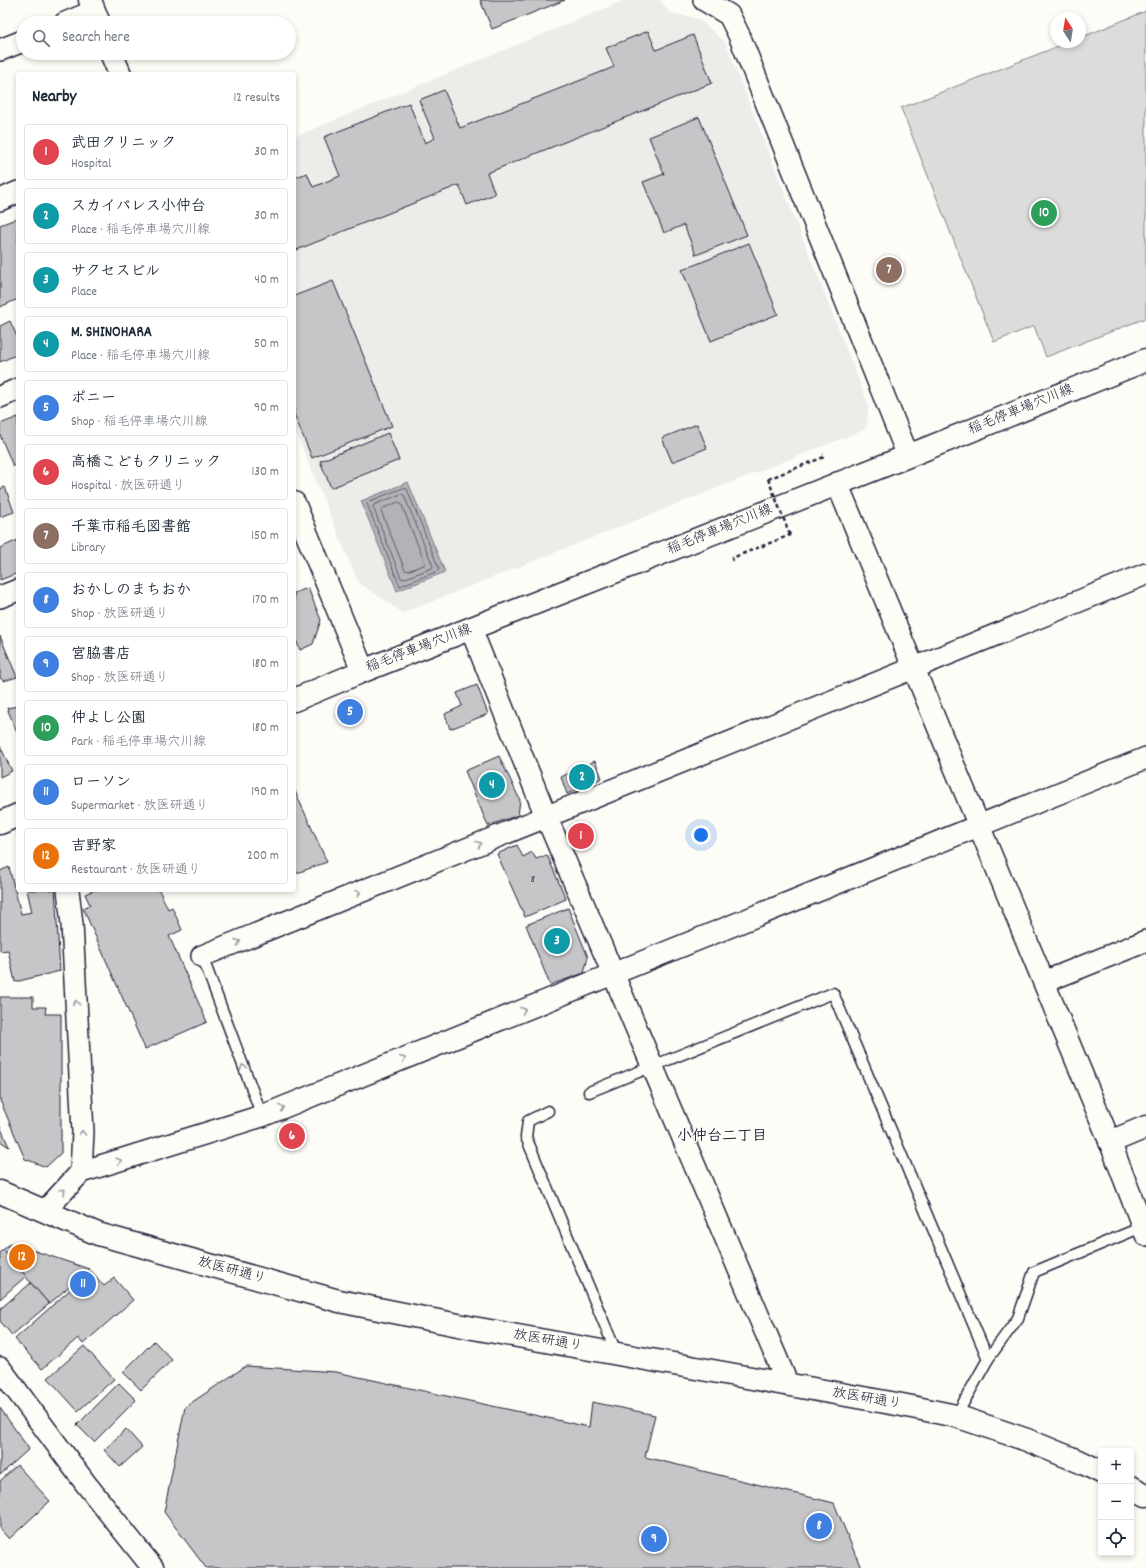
<!DOCTYPE html>
<html lang="en">
<head>
<meta charset="utf-8">
<style>
	body { margin:0; font-family:Dekko,"Klee One",sans-serif; background:#f6f6f7; color:#1f2937 }
	.controls { position:absolute; right:12px; bottom:12px; display:grid; overflow:hidden; border-radius:4px; box-shadow:0 2px 6px #0003 }
	.controls button { width:36px; height:36px; display:grid; place-items:center; padding:0; border:0; border-bottom:1px solid #e0e1e3; background:#fff; color:#1f2937; font:20px sans-serif }
	.compass { position:absolute; left:1050px; top:12px; width:36px; height:36px; border-radius:50%; background:#fff; box-shadow:0 2px 6px #0003; rotate:348deg }
	.you { position:absolute; left:701px; top:835px; width:14px; height:14px; margin:-10px; border:3px solid #fff; border-radius:50%; background:#1a73e8; box-shadow:0 0 0 6px #1a73e833 }
	.badge { display:grid; place-items:center; width:26px; height:26px; border-radius:50%; background:#1f6fb2; color:#fff; font-size:13px; font-weight:700 }
	.pin { position:absolute; translate:-50% -50%; border:2px solid #fff; box-shadow:0 1px 4px #0006 }
	.list { margin:0; padding:0; list-style:none }
	h2 { display:flex; justify-content:space-between; align-items:center; height:52px; margin:0; padding:0 16px; font-size:17px }
	h2 small { font-size:13px; font-weight:400; color:#747a83 }
	.list li { display:grid; grid-template-columns:26px 1fr auto; gap:12px; align-items:center; box-sizing:border-box; height:56px; margin:0 8px 8px; padding:0 8px; border:1px solid #e0e1e3; border-radius:4px }
	.list b { display:block; font-size:15px; white-space:nowrap }
	.list p { margin:0; font-size:13px; white-space:nowrap; color:#747a83 }
	.list em { font-size:13px; font-style:normal; color:#747a83 }
	.icon { flex:none; width:22px; height:22px; fill:none; stroke:currentColor; stroke-width:2; stroke-linecap:round; stroke-linejoin:round }
	.map { position:relative; flex:none; width:1146px; height:1568px; overflow:hidden }
	.search { position:absolute; background:#fff; box-shadow:0 2px 6px #0003; left:16px; top:16px; width:280px; height:44px; display:flex; align-items:center; gap:10px; box-sizing:border-box; padding:0 14px; border-radius:22px; color:#747a83; font-size:15px }
	.panel { position:absolute; background:#fff; box-shadow:0 2px 6px #0003; left:16px; top:72px; width:280px; height:820px; border-radius:4px }
	.map>svg:first-child { display:block }
	.built { fill:#ecece9 }
	.green { fill:#dddcdb; stroke:#807f8b }
	.water { fill:#b2b2b7; stroke:#787885 }
	.lines { fill:none; stroke-linecap:round; stroke-linejoin:round }
	.shore { stroke:#5c5c6d; stroke-width:1 }
	.building { fill:#c6c6c8; stroke:#22223b }
	.lane-casing { stroke:#22223b; stroke-width:13 }
	.street-casing { stroke:#22223b; stroke-width:24 }
	.secondary-casing { stroke:#22223b; stroke-width:25 }
	.path { stroke:#22223b; stroke-width:2.5; stroke-dasharray:4 3; stroke-linecap:butt }
	.lane { stroke:#fdfcf7; stroke-width:10 }
	.street { stroke:#fdfcf7; stroke-width:21 }
	.secondary { stroke:#fdfcf7; stroke-width:22 }
	.path-bridge { stroke:#22223b; stroke-width:2.5; stroke-dasharray:4 3; stroke-linecap:butt }
	.oneway { stroke:#9a9aa2 }
	.labels { text-anchor:middle; dominant-baseline:central; stroke-width:3; stroke-linejoin:round; paint-order:stroke }
	.number-label { font-size:12px; fill:#4b4b5e }
	.street-label { font-size:14px; fill:#22223b; stroke:#fdfcf7 }
	.neighbourhood-label { font-size:15px; font-weight:bold; fill:#22223b; stroke:#fdfcf7 }
</style>
</head>
<body>
<div class="map">
<svg width="1146" height="1568" viewBox="0 0 1146 1568">
	<rect width="100%" height="100%" fill="#fdfcf7"/>
	<filter id="ink" filterUnits="userSpaceOnUse"><feTurbulence type="fractalNoise" baseFrequency=".025" numOctaves="2"/><feDisplacementMap in="SourceGraphic" scale="8" xChannelSelector="R" yChannelSelector="G"/><feConvolveMatrix kernelMatrix="1 2 1 2 8 2 1 2 1" color-interpolation-filters="sRGB"/></filter>
	<g filter="url(#ink)">
		<polygon class="built" points="625,0 660,0 670,13 699,19 725,42 869,406 866,429 403,613 358,582 294,428 294,137"/>
		<polygon class="green" points="1146,11 1146,318 1046,357 1034,326 994,342 901,108 1069,42 1080,42 1080,38"/>
		<polygon class="water" points="408,482 445,572 397,591 361,501"/>
		<g class="lines">
			<g class="shore">
				<polygon points="404,488 407,489 439,569 438,571 400,586 399,584 367,504 368,502"/>
				<polygon points="402,494 404,495 433,566 432,568 403,579 401,578 373,507 374,505"/>
				<polygon points="399,502 401,503 425,563 424,565 407,571 405,570 381,511 382,509"/>
			</g>
		</g>
		<g class="building">
			<polygon points="480,0 565,0 492,29"/>
			<polygon points="648,31 656,50 693,35 712,83 487,173 495,194 467,205 459,185 294,251 294,178 307,173 313,187 340,176 324,137 409,103 425,143 435,138 419,100 444,90 460,128 614,67 606,48"/>
			<polygon points="699,117 747,235 696,255 684,225 664,233 643,182 664,174 649,137"/>
			<polygon points="18,218 18,299 0,307 0,225"/>
			<polygon points="749,243 778,314 711,341 682,270"/>
			<polygon points="333,281 392,426 312,458 294,414 294,296"/>
			<polygon points="10,321 18,339 18,354 0,362 0,326"/>
			<polygon points="18,417 18,465 13,466 0,435 0,424"/>
			<polygon points="697,424 707,448 672,462 662,438"/>
			<polygon points="388,433 399,460 331,488 320,461"/>
			<polygon points="5,487 14,512 0,517 0,489"/>
			<polygon points="18,540 18,573 0,580 0,548"/>
			<polygon points="308,588 321,620 313,644 300,650 294,635 294,593"/>
			<polygon points="0,636 17,677 4,681 0,678"/>
			<polygon points="477,685 488,714 450,729 445,714 462,706 457,693"/>
			<polygon points="18,706 18,735 7,708"/>
			<polygon points="0,746 12,771 0,777"/>
			<polygon points="499,756 520,800 518,815 488,826 465,771"/>
			<polygon points="595,761 602,778 567,794 561,777"/>
			<polygon points="294,789 327,862 297,873 294,867"/>
			<polygon points="517,845 523,857 532,852 536,859 547,855 566,899 525,917 497,854"/>
			<polygon points="9,867 21,914 32,912 27,890 55,890 60,971 15,982 8,950 0,951 0,871"/>
			<polygon points="94,890 159,890 168,909 172,907 182,930 169,936 207,1022 145,1049 83,908 90,905 85,894"/>
			<polygon points="568,908 588,957 584,973 550,985 526,925"/>
			<polygon points="0,997 33,997 33,1007 46,1007 45,1014 61,1014 61,1153 46,1167 25,1159 0,1100"/>
			<polygon points="0,1126 9,1147 0,1141"/>
			<polygon points="11,1243 89,1269 49,1304 3,1250"/>
			<polygon points="3,1250 26,1276 0,1299 0,1253"/>
			<polygon points="91,1271 104,1286 114,1278 133,1300 83,1344 78,1338 42,1369 15,1339"/>
			<polygon points="31,1283 49,1304 12,1335 0,1321 0,1309"/>
			<polygon points="154,1341 172,1360 141,1390 123,1372"/>
			<polygon points="84,1346 114,1379 78,1411 48,1378"/>
			<polygon points="246,1366 336,1372 589,1427 592,1402 655,1415 645,1457 834,1503 861,1568 206,1568 164,1512 185,1407"/>
			<polygon points="119,1383 136,1400 94,1442 77,1425"/>
			<polygon points="0,1408 29,1449 0,1475"/>
			<polygon points="126,1429 142,1447 120,1467 104,1450"/>
			<polygon points="17,1465 50,1501 9,1539 0,1529 0,1481"/>
		</g>
		<g class="lines">
			<g class="lane-casing">
				<g id="lane">
					<polyline points="202,956 262,1116"/>
					<polyline points="589,1092 833,993 988,1359"/>
					<polyline points="548,1111 528,1121 526,1137 617,1354"/>
					<polyline points="956,1416 988,1359 1018,1318 1034,1272 1142,1227"/>
				</g>
			</g>
			<g class="street-casing">
				<g id="street">
					<polyline points="704,0 729,15 739,35 908,456"/>
					<polyline points="65,23 94,11"/>
					<polyline points="0,50 23,41"/>
					<polyline points="0,200 18,192"/>
					<polyline points="0,397 18,389"/>
					<polyline points="837,483 1110,1142 1146,1235"/>
					<polyline points="0,597 18,590"/>
					<polyline points="471,629 546,816 788,1385"/>
					<polyline points="68,890 72,924 83,1132 81,1172"/>
					<polyline points="202,956 1146,574"/>
					<polyline points="1044,982 1146,941"/>
					<polyline points="45,1211 81,1172 262,1116 1146,758"/>
					<polyline points="0,1368 86,1484 153,1568"/>
				</g>
			</g>
			<g class="secondary-casing">
				<g id="secondary">
					<polyline points="90,0 99,23"/>
					<polyline points="111,53 120,74"/>
					<polyline points="294,503 363,671"/>
					<polyline points="294,700 363,671 908,456 1146,360"/>
					<polyline points="0,823 18,815"/>
					<polyline points="1110,1142 1146,1127"/>
					<polyline points="0,1192 98,1234 339,1301 473,1328 902,1405 956,1416 1027,1440 1083,1463 1101,1472"/>
					<polyline points="1131,1487 1146,1495"/>
				</g>
			</g>
			<g class="path">
				<polyline points="768,479 824,457 823,454"/>
				<polyline points="733,561 732,558 790,535"/>
			</g>
			<use href="#lane" class="lane"/>
			<use href="#street" class="street"/>
			<use href="#secondary" class="secondary"/>
			<polyline class="path-bridge" points="768,479 790,535"/>
		</g>
		<defs><path id="oneway-chevron" d="M-2-3.5L2.5 0L-2 3.5" fill="none" stroke-width="1.6" stroke-linecap="round" stroke-linejoin="round"/></defs>
		<g class="oneway">
			<use href="#oneway-chevron" transform="translate(479 844) rotate(-22)"/>
			<use href="#oneway-chevron" transform="translate(358 893) rotate(-22)"/>
			<use href="#oneway-chevron" transform="translate(238 942) rotate(-22)"/>
			<use href="#oneway-chevron" transform="translate(76 1003) rotate(-93)"/>
			<use href="#oneway-chevron" transform="translate(523 1010) rotate(-22)"/>
			<use href="#oneway-chevron" transform="translate(403 1059) rotate(-22)"/>
			<use href="#oneway-chevron" transform="translate(243 1067) rotate(-110)"/>
			<use href="#oneway-chevron" transform="translate(282 1108) rotate(-22)"/>
			<use href="#oneway-chevron" transform="translate(82 1133) rotate(-90)"/>
			<use href="#oneway-chevron" transform="translate(119 1161) rotate(-17)"/>
			<use href="#oneway-chevron" transform="translate(63 1191) rotate(-46)"/>
		</g>
	</g>
	<g class="labels">
		<g class="number-label">
			<text x="533" y="879">8</text>
		</g>
		<g class="street-label">
			<text transform="translate(1021 410) rotate(-22)">稲毛停車場穴川線</text>
			<text transform="translate(720 530) rotate(-22)">稲毛停車場穴川線</text>
			<text transform="translate(419 649) rotate(-21)">稲毛停車場穴川線</text>
			<text transform="translate(232 1271) rotate(15)">放医研通り</text>
			<text transform="translate(548 1341) rotate(10)">放医研通り</text>
			<text transform="translate(867 1399) rotate(10)">放医研通り</text>
		</g>
		<g class="neighbourhood-label">
			<text x="722" y="1137">小仲台二丁目</text>
		</g>
	</g>
</svg>
<div class="controls">
<button>+</button>
<button>−</button>
<button><svg class="icon" aria-label="locate" viewBox="0 0 24 24"><circle cx="12" cy="12" r="6"/><path d="M12 2v4M12 18v4M2 12h4M18 12h4"/></svg></button>
</div>
<svg class="compass" viewBox="-18 -18 36 36"><path d="M0-13l5 13h-10z" fill="#e53935"/><path d="M0 13l5-13h-10z" fill="#747a83"/></svg>
<div class="you"></div>
<div class="pin badge" style="left:581px;top:836px;background:#e0444e">1</div>
<div class="pin badge" style="left:582px;top:777px;background:#0f9aa8">2</div>
<div class="pin badge" style="left:557px;top:941px;background:#0f9aa8">3</div>
<div class="pin badge" style="left:492px;top:785px;background:#0f9aa8">4</div>
<div class="pin badge" style="left:350px;top:712px;background:#3f7fe0">5</div>
<div class="pin badge" style="left:292px;top:1136px;background:#e0444e">6</div>
<div class="pin badge" style="left:889px;top:270px;background:#8d6e63">7</div>
<div class="pin badge" style="left:819px;top:1526px;background:#3f7fe0">8</div>
<div class="pin badge" style="left:654px;top:1539px;background:#3f7fe0">9</div>
<div class="pin badge" style="left:1044px;top:213px;background:#2e9e5b">10</div>
<div class="pin badge" style="left:83px;top:1284px;background:#3f7fe0">11</div>
<div class="pin badge" style="left:22px;top:1257px;background:#e8710a">12</div>
<div class="search"><svg class="icon" aria-label="search" viewBox="0 0 24 24"><circle cx="10" cy="10" r="6"/><path d="M15 15l6 6"/></svg>Search here</div>
<section class="panel">
<h2>Nearby<small>12 results</small></h2>
<ul class="list">
<li><span class="badge" style="background:#e0444e">1</span><div><b>武田クリニック</b><p>Hospital</p></div><em>30 m</em></li>
<li><span class="badge" style="background:#0f9aa8">2</span><div><b>スカイパレス小仲台</b><p>Place · 稲毛停車場穴川線</p></div><em>30 m</em></li>
<li><span class="badge" style="background:#0f9aa8">3</span><div><b>サクセスビル</b><p>Place</p></div><em>40 m</em></li>
<li><span class="badge" style="background:#0f9aa8">4</span><div><b>M. SHINOHARA</b><p>Place · 稲毛停車場穴川線</p></div><em>50 m</em></li>
<li><span class="badge" style="background:#3f7fe0">5</span><div><b>ポニー</b><p>Shop · 稲毛停車場穴川線</p></div><em>90 m</em></li>
<li><span class="badge" style="background:#e0444e">6</span><div><b>高橋こどもクリニック</b><p>Hospital · 放医研通り</p></div><em>130 m</em></li>
<li><span class="badge" style="background:#8d6e63">7</span><div><b>千葉市稲毛図書館</b><p>Library</p></div><em>150 m</em></li>
<li><span class="badge" style="background:#3f7fe0">8</span><div><b>おかしのまちおか</b><p>Shop · 放医研通り</p></div><em>170 m</em></li>
<li><span class="badge" style="background:#3f7fe0">9</span><div><b>宮脇書店</b><p>Shop · 放医研通り</p></div><em>180 m</em></li>
<li><span class="badge" style="background:#2e9e5b">10</span><div><b>仲よし公園</b><p>Park · 稲毛停車場穴川線</p></div><em>180 m</em></li>
<li><span class="badge" style="background:#3f7fe0">11</span><div><b>ローソン</b><p>Supermarket · 放医研通り</p></div><em>190 m</em></li>
<li><span class="badge" style="background:#e8710a">12</span><div><b>吉野家</b><p>Restaurant · 放医研通り</p></div><em>200 m</em></li>
</ul>
</section>
</div>
</body>
</html>
